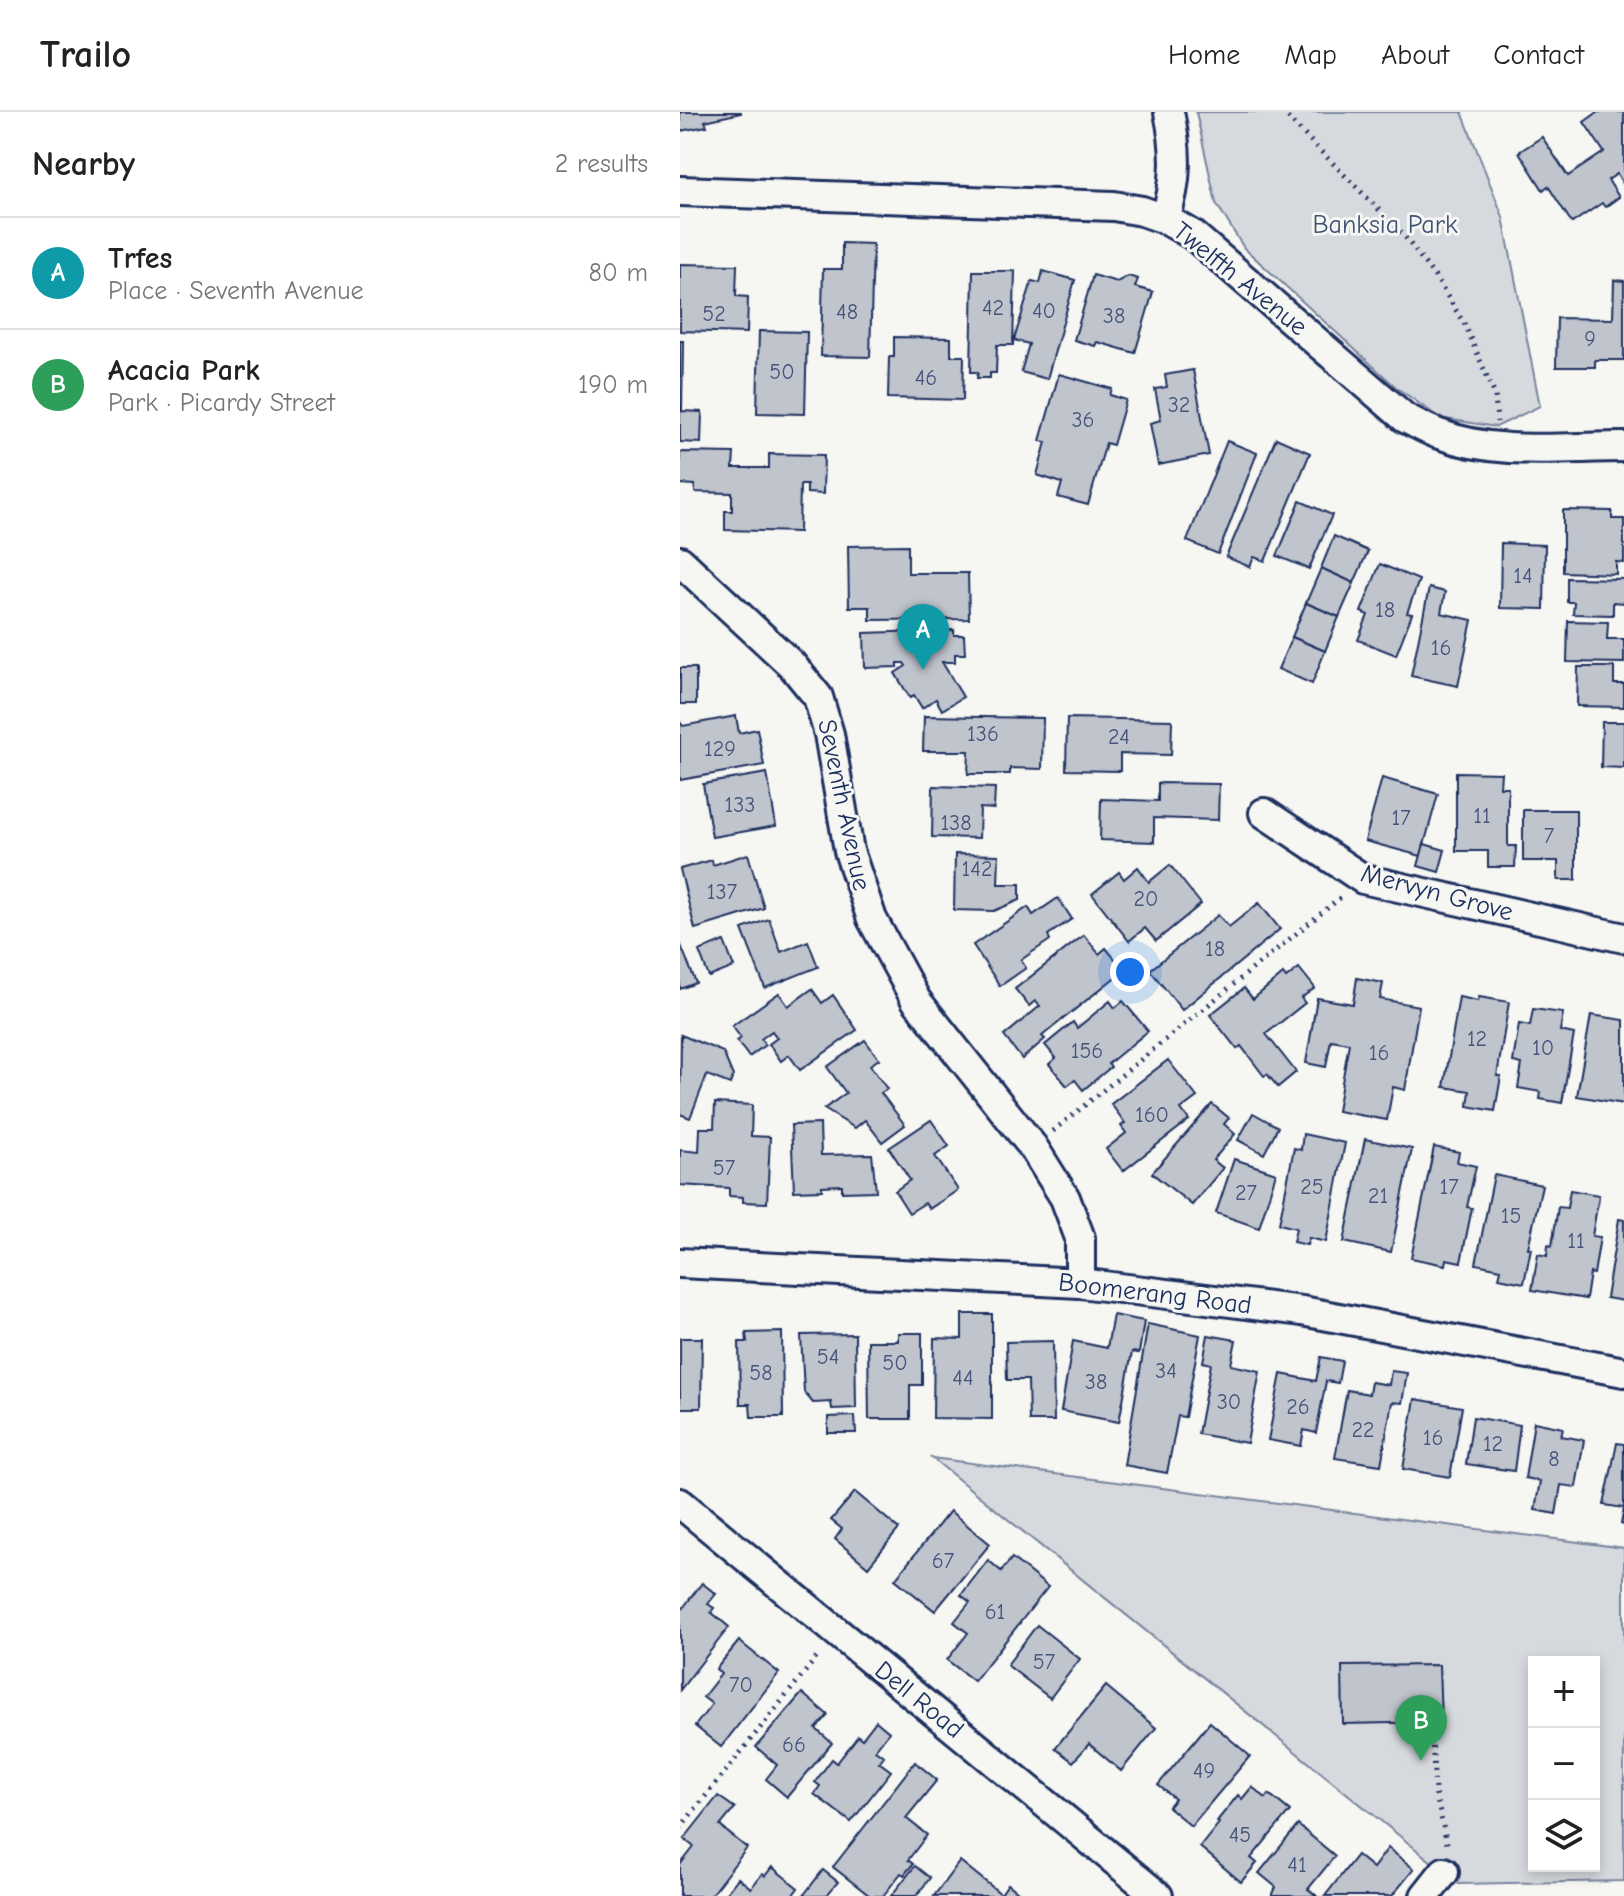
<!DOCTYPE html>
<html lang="en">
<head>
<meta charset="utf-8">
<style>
	body { margin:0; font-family:"Comic Neue",sans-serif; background:#f2f2f2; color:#222 }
	.controls { position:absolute; right:24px; bottom:24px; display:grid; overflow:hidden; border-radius:0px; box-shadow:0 4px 12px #0003 }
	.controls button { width:72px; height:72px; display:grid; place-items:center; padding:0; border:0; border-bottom:2px solid #e0e0e0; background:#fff; color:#222; font:40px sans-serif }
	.you { position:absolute; left:450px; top:860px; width:28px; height:28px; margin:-20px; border:6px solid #fff; border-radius:50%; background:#1a73e8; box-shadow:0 0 0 12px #1a73e833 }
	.badge { display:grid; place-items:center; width:52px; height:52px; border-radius:50%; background:#ea580c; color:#fff; font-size:26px; font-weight:700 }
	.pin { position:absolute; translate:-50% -66px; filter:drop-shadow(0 2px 4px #0008) }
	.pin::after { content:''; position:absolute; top:42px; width:28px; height:24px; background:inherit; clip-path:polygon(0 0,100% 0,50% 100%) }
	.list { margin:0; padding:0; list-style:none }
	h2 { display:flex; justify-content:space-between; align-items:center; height:104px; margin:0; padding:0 32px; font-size:34px }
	h2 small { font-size:26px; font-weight:400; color:#767676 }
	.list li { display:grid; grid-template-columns:52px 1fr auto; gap:24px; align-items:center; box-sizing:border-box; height:112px; padding:0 32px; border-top:2px solid #e0e0e0 }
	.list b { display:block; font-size:30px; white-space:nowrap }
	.list p { margin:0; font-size:26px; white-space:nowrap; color:#767676 }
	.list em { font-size:26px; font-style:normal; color:#767676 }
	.icon { flex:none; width:44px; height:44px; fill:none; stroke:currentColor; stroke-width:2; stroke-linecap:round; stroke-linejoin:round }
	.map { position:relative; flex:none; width:944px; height:1784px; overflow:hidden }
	header { display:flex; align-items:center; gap:48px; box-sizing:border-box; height:112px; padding:0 40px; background:#fff; border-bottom:2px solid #e0e0e0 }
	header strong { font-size:38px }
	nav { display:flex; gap:44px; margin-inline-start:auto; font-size:28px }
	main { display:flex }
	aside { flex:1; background:#fff }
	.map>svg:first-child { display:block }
	.green { fill:#d6d9dd; stroke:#78849e; stroke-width:2; fill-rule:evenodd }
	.building { fill:#c0c4cd; stroke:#1b2f5e; stroke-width:2 }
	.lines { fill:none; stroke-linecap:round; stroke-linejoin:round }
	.street-casing { stroke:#1b2f5e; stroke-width:34 }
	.path { stroke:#1b2f5e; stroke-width:5; stroke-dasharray:2 6; stroke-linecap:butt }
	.street { stroke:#f6f6f2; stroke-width:28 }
	.labels { text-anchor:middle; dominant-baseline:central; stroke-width:6; stroke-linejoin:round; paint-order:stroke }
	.number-label { font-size:22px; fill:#44547a }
	.park-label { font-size:26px; fill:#405177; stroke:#f6f6f2 }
	.street-label { font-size:26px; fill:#1b2f5e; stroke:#f6f6f2 }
</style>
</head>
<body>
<header>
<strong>Trailo</strong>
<nav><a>Home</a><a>Map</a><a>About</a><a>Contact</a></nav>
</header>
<main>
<aside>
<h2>Nearby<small>2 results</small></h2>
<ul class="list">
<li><span class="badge" style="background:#0f9aa8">A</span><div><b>Trfes</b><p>Place · Seventh Avenue</p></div><em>80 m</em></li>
<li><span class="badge" style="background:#2e9e5b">B</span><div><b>Acacia Park</b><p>Park · Picardy Street</p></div><em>190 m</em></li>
</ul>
</aside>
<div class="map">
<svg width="944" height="1784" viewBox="0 0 944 1784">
	<rect width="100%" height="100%" fill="#f6f6f2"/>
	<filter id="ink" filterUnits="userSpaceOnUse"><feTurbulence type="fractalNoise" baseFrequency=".0125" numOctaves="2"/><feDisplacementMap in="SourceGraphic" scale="16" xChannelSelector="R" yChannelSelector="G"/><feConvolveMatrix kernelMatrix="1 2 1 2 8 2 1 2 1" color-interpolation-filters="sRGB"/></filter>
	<g filter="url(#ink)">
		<g class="green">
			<polygon points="516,0 782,0 823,105 860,294 816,315 760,306 717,276 564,136 536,91"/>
			<path d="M252,1346L944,1436V1769L779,1772ZM854,1550H914V1754H854Z"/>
		</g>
		<g class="building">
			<polygon points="0,0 61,0 61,1 25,9 27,14 0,19"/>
			<polygon points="918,0 944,0 944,73 937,62 928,68 939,85 925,95 922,91 892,111 868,74 863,78 839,40 862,25 888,64 924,40 904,10"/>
			<polygon points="162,131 193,132 190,245 141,244 143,157 162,157"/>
			<polygon points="0,152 57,153 56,184 68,185 67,221 0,219"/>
			<polygon points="293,159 335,159 333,233 317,233 316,261 310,261 310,266 297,266 298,260 291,260"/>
			<polygon points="363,159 395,168 367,267 341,260 349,232 334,228 352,169 360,171"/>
			<polygon points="413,163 437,170 448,164 458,167 455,175 473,180 455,241 417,230 415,234 394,228"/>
			<polygon points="934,168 944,169 944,248 915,248 915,255 876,255 877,206 933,207"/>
			<polygon points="79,219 127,220 125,302 77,301"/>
			<polygon points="214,225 271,226 271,244 284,244 283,288 208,286 209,245 214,245"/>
			<polygon points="0,229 3,229 2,299 22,300 21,331 0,330"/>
			<polygon points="513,258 529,343 478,353 470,311 481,308 475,277 487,275 485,263"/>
			<polygon points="379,262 432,277 430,283 446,288 433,333 426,331 408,393 378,385 382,371 357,363 366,330 360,329"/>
			<polygon points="596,326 630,341 585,449 574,445 570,455 546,445"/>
			<polygon points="547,329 577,341 538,442 507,429"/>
			<polygon points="0,340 54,341 53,356 89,356 89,342 144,343 143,382 127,381 127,373 120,373 119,420 45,418 45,399 52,399 52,381 15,380 15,373 0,372"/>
			<polygon points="620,389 652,403 629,457 597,444"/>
			<polygon points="883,398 932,399 932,407 944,407 944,451 936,450 936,462 883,460"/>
			<polygon points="654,424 688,439 674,471 641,456"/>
			<polygon points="821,431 865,433 864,497 820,496"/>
			<polygon points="228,433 228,461 288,461 289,507 190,508 190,495 169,495 168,434"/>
			<polygon points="700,452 739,468 727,501 732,502 716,543 678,528 688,503 681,500"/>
			<polygon points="641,456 674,471 659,505 626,491"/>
			<polygon points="887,466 944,467 944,491 933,490 933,503 893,502 894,490 887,490"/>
			<polygon points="749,476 765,480 761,501 792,508 778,574 731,564"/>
			<polygon points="626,491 659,505 645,539 612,525"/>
			<polygon points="888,509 928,510 927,527 944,527 944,551 887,550"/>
			<polygon points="274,518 274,523 284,523 285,542 275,542 275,550 262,550 283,585 262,598 256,587 242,596 234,583 230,586 215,561 226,554 224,551 218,551 218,555 185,556 184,521"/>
			<polygon points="612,525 645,539 632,572 598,557"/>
			<polygon points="898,555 934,555 934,572 944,572 944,595 897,594"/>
			<rect x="0" y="556" width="16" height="36"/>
			<polygon points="56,604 59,621 77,617 84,653 0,668 0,610 3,614"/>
			<polygon points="244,604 363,606 362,657 330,656 330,662 288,662 289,639 243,639"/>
			<polygon points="387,606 492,608 491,643 440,642 440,659 386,658"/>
			<polygon points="922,610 944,610 944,656 921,655"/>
			<polygon points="776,660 821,661 820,675 828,675 828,734 836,734 835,755 808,755 808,739 776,739"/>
			<polygon points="87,661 96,714 32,725 23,672"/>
			<polygon points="702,666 758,682 741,744 685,729"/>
			<polygon points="478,671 539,672 538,708 474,706 474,730 420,728 421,687 478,689"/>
			<polygon points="253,674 315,676 314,697 300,696 299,726 252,725"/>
			<polygon points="843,698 896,698 896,768 878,768 878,749 843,749"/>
			<polygon points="744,732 765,738 759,760 738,754"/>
			<polygon points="68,742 84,796 15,817 0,757 32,748 33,753"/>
			<polygon points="275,742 319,743 318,772 340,772 340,788 314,799 274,798"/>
			<polygon points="490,753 521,792 476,829 465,816 449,829 412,782 439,760 444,767 458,755 469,770"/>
			<polygon points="378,786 392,807 368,823 370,828 341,848 346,856 320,874 293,833 348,795 353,803"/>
			<polygon points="579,791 600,817 502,898 470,858 538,803 549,815"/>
			<polygon points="89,807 101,840 128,829 138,855 85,876 62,817"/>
			<polygon points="404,823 419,842 426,836 444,858 362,924 365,927 342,947 324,924 360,894 355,889 349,894 335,877"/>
			<polygon points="44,829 54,855 29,865 19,839"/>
			<polygon points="0,831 16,871 0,877"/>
			<polygon points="619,856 635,876 621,886 625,891 586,922 616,960 598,975 587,962 584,964 561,934 557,937 530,903 564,876 573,887 603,862 606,866"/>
			<polygon points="677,866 703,871 700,887 739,894 725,978 713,975 707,1008 657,999 669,931 651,928 646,955 626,951 637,886 673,892"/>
			<polygon points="132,877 142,891 153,883 177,918 120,958 109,943 101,949 89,932 97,926 92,919 81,927 85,933 69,945 57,929 61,926 52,914 99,881 108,894"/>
			<polygon points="779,885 798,889 799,885 829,890 817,964 821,964 815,999 788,994 790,979 764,975"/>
			<polygon points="430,889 435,896 443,889 468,919 428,952 431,955 403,978 395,968 387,974 369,952 376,946 365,933 393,910 397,916"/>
			<polygon points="853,897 883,901 880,919 894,922 882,991 860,987 861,980 838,976 842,952 833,950 839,912 850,914"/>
			<polygon points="911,903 944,908 944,992 897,984"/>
			<polygon points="1,923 43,940 53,964 50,972 27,963 10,1006 0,1002"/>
			<polygon points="185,928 199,947 190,953 207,977 201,981 225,1013 202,1030 185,1008 175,1016 144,997 166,981 147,955"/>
			<polygon points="488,948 517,985 501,997 509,1008 443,1059 426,1037 446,1021 441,1014 445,1011 431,992"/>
			<polygon points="35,991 72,993 71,1024 90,1025 87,1091 63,1090 63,1085 49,1084 49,1076 0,1073 0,1038 19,1040 20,1016 34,1016"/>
			<polygon points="532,992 549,1006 544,1012 555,1022 533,1048 543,1056 512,1093 472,1061"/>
			<polygon points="573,1001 598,1015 584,1042 558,1028"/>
			<polygon points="251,1008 269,1034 255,1044 278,1078 249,1097 245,1091 229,1101 215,1079 230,1068 209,1036"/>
			<polygon points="140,1012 141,1043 192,1042 196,1079 162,1080 162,1073 142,1074 142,1078 114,1079 111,1013"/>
			<polygon points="623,1022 665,1031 646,1130 629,1126 627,1133 613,1130 616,1116 599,1112 614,1036 621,1038"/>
			<polygon points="685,1027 732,1037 711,1140 664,1130"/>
			<polygon points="754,1035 779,1040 777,1050 796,1054 787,1095 792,1096 781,1150 766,1147 765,1153 731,1146"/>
			<polygon points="554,1047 596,1061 579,1116 536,1101"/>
			<polygon points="814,1063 862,1073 848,1136 851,1136 844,1171 819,1166 821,1157 796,1152"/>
			<polygon points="890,1078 919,1083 912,1124 920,1125 914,1162 910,1161 906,1187 852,1178 858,1142 867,1144 868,1133 872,1134 878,1095 887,1096"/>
			<polygon points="939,1107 944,1108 944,1189 926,1186"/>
			<polygon points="282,1202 312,1202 312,1307 253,1306 254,1226 282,1227"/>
			<polygon points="433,1203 464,1209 459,1241 452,1240 439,1310 381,1299 393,1229 427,1236"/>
			<polygon points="468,1212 520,1223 505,1305 498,1304 487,1361 444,1353"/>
			<polygon points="102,1220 103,1305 71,1305 70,1292 60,1292 59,1230 67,1230 66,1221"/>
			<polygon points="218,1221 242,1221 242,1273 230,1273 230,1307 189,1307 188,1229 218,1229"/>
			<polygon points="175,1222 176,1296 152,1297 151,1290 133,1291 124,1280 121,1223"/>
			<polygon points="528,1223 556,1228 551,1253 580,1259 567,1331 518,1322 531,1252 523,1250"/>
			<polygon points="0,1226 22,1226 21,1296 0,1296"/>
			<polygon points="373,1229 374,1309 349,1309 348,1268 327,1268 326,1230"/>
			<polygon points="641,1245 662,1249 658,1271 646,1269 636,1321 624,1318 621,1334 588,1328 601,1262 636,1269"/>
			<polygon points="711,1259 727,1261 722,1291 712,1290 701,1353 655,1346 667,1278 689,1282 691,1270 709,1273"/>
			<polygon points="735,1287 782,1295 770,1365 723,1357"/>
			<polygon points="175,1304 176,1321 148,1321 148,1305"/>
			<polygon points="793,1305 840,1313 834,1359 786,1352"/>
			<polygon points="854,1310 883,1316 881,1324 904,1328 896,1375 881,1373 876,1402 855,1398 860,1369 845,1366"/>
			<polygon points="937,1331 944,1332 944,1413 941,1412 944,1396 924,1393"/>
			<polygon points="175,1380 219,1417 188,1455 155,1427 162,1417 151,1408"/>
			<polygon points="270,1399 310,1432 255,1499 215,1467"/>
			<polygon points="332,1446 368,1475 294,1569 267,1548 288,1521 274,1510 290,1490 281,1483 308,1448 321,1459"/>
			<polygon points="22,1471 36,1482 28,1492 34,1496 31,1500 49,1515 0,1578 0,1500"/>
			<polygon points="357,1513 400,1547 370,1586 327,1553"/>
			<polygon points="59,1529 99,1561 41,1635 15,1614 32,1592 23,1585 41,1562 36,1557"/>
			<polygon points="759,1553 761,1610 663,1612 662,1554"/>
			<polygon points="426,1574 476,1616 441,1659 409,1632 393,1650 375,1636"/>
			<polygon points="122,1581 148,1603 136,1617 152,1631 107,1685 86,1667 97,1653 76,1635"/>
			<polygon points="196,1609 209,1620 195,1638 204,1644 199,1650 211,1659 171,1710 134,1682 140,1674 135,1670 152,1647 157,1651 178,1624 182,1627"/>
			<polygon points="530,1610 570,1644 511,1714 488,1695 495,1687 478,1673"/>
			<polygon points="235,1650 257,1668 226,1706 247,1723 228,1748 233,1752 224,1763 221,1761 203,1784 190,1784 153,1755"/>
			<polygon points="572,1675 586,1686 589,1682 610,1699 571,1746 577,1751 561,1770 520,1735 539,1711 537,1709 558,1683 562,1687"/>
			<polygon points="38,1684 55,1696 40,1714 67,1736 30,1784 0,1784 0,1753 14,1735 4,1727"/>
			<polygon points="618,1713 655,1744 628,1777 637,1784 592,1784 596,1775 579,1761"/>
			<polygon points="708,1736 734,1757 712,1784 645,1784 677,1743 693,1756"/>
			<polygon points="280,1749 321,1782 328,1772 343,1784 254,1784"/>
			<polygon points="235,1754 250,1766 236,1784 211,1784"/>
			<polygon points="92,1755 118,1776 112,1784 44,1784 58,1766 71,1776 82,1762 85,1764"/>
			<polygon points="143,1758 158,1770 146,1784 123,1784"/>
		</g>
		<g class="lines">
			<g class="street-casing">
				<g id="street">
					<path d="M0,79L434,94L462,99L485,107L513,123L725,306C736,311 747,318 759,322C817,344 883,335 944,335"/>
					<path d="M485,107C498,69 497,38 489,0"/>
					<polyline points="0,449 112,553 138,585 149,622 169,739 192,807 236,888 353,1035 385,1086 400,1126 400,1171"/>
					<polyline points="584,701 683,767 944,826"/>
					<polyline points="0,1151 400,1171 622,1199 944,1260"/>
					<polyline points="0,1391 478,1784"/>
					<polyline points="745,1784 764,1760"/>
				</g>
			</g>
			<g class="path">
				<polyline points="602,0 722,121 758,169 785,213 815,283 817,310"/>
				<polyline points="373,1019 660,786"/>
				<polyline points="751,1611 755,1679 768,1736"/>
				<polyline points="0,1716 137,1545"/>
			</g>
			<use href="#street" class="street"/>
		</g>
	</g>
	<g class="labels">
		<g class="number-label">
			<text x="313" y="196">42</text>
			<text x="364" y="199">40</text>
			<text x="167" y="200">48</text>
			<text x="34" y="202">52</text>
			<text x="434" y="204">38</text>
			<text x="910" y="227">9</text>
			<text x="102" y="260">50</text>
			<text x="246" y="266">46</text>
			<text x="499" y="293">32</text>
			<text x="403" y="308">36</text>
			<text x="843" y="464">14</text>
			<text x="705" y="498">18</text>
			<text x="761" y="536">16</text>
			<text x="303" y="622">136</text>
			<text x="439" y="625">24</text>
			<text x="40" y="637">129</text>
			<text x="60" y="693">133</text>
			<text x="802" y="704">11</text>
			<text x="721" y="706">17</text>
			<text x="276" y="711">138</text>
			<text x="869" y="724">7</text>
			<text x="297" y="757">142</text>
			<text x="42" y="780">137</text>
			<text x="466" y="787">20</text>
			<text x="535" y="837">18</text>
			<text x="797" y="927">12</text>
			<text x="863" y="936">10</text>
			<text x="407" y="939">156</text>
			<text x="699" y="941">16</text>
			<text x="472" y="1003">160</text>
			<text x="44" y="1056">57</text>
			<text x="632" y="1075">25</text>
			<text x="769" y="1075">17</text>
			<text x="566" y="1081">27</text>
			<text x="698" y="1084">21</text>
			<text x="831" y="1104">15</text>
			<text x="896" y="1129">11</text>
			<text x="148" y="1245">54</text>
			<text x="215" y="1251">50</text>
			<text x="486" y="1259">34</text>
			<text x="81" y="1261">58</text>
			<text x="283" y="1266">44</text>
			<text x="416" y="1270">38</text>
			<text x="549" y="1290">30</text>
			<text x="618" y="1295">26</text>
			<text x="683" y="1318">22</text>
			<text x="753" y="1326">16</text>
			<text x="813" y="1332">12</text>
			<text x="874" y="1347">8</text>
			<text x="263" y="1449">67</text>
			<text x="315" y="1500">61</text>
			<text x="364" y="1550">57</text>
			<text x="61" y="1573">70</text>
			<text x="114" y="1633">66</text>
			<text x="524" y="1659">49</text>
			<text x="560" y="1723">45</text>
			<text x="617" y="1753">41</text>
		</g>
		<g class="park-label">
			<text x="705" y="113">Banksia Park</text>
		</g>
		<g class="street-label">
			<text transform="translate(560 167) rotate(39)">Twelfth Avenue</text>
			<text transform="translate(164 693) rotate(78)">Seventh Avenue</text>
			<text transform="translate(757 781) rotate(15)">Mervyn Grove</text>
			<text transform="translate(475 1182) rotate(7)">Boomerang Road</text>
			<text transform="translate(239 1588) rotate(39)">Dell Road</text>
		</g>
	</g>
</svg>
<div class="controls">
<button>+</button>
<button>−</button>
<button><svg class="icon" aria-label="layers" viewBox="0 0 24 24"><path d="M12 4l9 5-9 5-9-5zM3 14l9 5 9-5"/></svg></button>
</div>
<div class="you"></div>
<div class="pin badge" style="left:243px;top:558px;background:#0f9aa8">A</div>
<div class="pin badge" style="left:741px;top:1649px;background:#2e9e5b">B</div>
</div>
</main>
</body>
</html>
